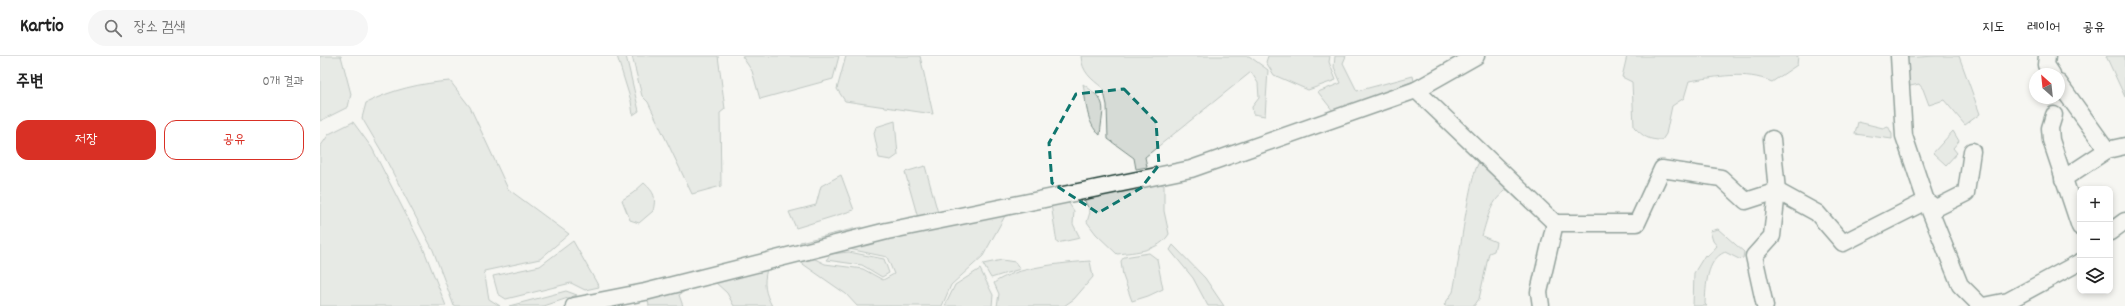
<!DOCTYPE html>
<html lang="ko">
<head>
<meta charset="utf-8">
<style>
	body { margin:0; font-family:Dekko,"Poor Story",sans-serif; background:#f6f6f6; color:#222 }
	.controls { position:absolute; right:12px; bottom:12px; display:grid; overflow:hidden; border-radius:8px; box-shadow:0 2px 6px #0003 }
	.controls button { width:36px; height:36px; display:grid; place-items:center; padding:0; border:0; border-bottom:1px solid #e0e0e0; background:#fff; color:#222; font:20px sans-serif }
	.compass { position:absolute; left:1709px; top:12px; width:36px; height:36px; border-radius:50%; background:#fff; box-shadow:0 2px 6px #0003; rotate:333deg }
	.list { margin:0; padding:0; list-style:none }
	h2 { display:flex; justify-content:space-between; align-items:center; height:52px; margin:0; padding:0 16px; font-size:17px }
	h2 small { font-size:13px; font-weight:400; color:#767676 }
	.actions { display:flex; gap:8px; padding:12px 16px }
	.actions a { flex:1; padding:9px 0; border:1px solid #d93025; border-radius:12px; text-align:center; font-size:14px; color:#d93025 }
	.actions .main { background:#d93025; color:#fff }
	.icon { flex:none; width:22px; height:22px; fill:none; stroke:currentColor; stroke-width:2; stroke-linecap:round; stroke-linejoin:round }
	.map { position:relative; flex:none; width:1805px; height:250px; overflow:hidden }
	header { display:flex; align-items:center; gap:24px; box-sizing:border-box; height:56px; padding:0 20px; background:#fff; border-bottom:1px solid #e0e0e0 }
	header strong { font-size:19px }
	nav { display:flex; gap:22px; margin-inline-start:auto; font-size:14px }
	.search { width:280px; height:36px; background:#f6f6f6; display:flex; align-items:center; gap:10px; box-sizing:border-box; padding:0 14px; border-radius:22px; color:#767676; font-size:15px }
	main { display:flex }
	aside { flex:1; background:#fff }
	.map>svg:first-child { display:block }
	.green { fill:#d6dbd6; stroke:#7a8c85 }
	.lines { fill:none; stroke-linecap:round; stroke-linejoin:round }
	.minor-casing { stroke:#1f3d34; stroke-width:19 }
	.minor { stroke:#f6f6f2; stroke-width:16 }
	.marked { fill:none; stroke:#0f766e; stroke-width:3; stroke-dasharray:8 5; stroke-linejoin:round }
</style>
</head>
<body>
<header>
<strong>Kartio</strong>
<div class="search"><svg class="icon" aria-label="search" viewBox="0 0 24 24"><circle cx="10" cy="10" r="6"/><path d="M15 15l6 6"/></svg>장소 검색</div>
<nav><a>지도</a><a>레이어</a><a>공유</a></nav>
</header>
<main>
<aside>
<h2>주변<small>0개 결과</small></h2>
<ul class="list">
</ul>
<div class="actions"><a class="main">저장</a><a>공유</a></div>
</aside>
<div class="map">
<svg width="1805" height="250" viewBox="0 0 1805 250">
	<rect width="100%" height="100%" fill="#f6f6f2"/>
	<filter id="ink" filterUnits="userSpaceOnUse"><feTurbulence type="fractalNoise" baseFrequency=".025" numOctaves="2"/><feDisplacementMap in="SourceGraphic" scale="8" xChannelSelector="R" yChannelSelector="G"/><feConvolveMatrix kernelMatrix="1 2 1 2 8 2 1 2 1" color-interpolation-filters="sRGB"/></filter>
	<g filter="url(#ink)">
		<g class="green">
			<polygon points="0,0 21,0 31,38 28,51 0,65"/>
			<polygon points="297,0 306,0 319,55 313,59 311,45"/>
			<polygon points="312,0 398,0 405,53 400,57 401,130 372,138 328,46 322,40"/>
			<polygon points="422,0 519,0 513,23 440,43 432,15"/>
			<polygon points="526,0 600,0 613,58 525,45 517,33"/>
			<path d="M761,0H929L948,14L945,60L933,58L932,51L939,42L938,27L931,16L825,101L827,111L816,113L814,102L788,83L787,49L783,32C771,23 762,16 761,0Z"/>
			<polygon points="948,0 1010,0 1009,6 1016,24 988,34 954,19 946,6"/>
			<polygon points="1015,0 1026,0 1023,7 1037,35 1093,20 1094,25 1013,55 998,36 1021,27 1014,11"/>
			<path d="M1307,0H1478L1477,9L1452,26C1425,14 1397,21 1369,25L1364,42L1352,50L1346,78L1342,84C1328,84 1324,81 1314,71L1312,26L1302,21Z"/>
			<polygon points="1615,0 1639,0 1660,58 1645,69 1624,44 1609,49 1603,33 1599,28 1586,31 1584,2"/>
			<polygon points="1786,0 1805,0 1805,41"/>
			<path d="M130,25L150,51L188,133L249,178L220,203L164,215L169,243L180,250H134L113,194L62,96L42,62L46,47C71,34 101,27 130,25Z"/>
			<path d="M763,28C789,47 783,49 780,79C766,68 766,44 763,28Z"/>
			<polygon points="575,65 578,99 571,104 559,102 554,77 556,71"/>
			<polygon points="33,66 52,92 104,194 126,250 0,250 0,91 9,78"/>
			<polygon points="1538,66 1563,72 1568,70 1572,78 1572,83 1535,78"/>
			<polygon points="1633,75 1639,85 1633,92 1637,97 1626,109 1613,97"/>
			<path d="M1160,105L1188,133C1171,144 1168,160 1162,180L1176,186L1174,195L1169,197L1159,243L1154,250H1125L1124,249L1133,236C1138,214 1149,116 1160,105Z"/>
			<polygon points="605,110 618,157 598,162 585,116"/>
			<polygon points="521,119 534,154 476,172 469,156 496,149 501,130"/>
			<path d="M324,127C335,137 336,141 333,155L319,167L310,164L302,144L313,137Z"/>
			<path d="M838,128L844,129V155L849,178C839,195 816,196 797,198L776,178L767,166L770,156L764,143Z"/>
			<polygon points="748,146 754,155 753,168 760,182 737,187 731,148"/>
			<polygon points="686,158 663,200 631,229 622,250 537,250 526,238 480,206 495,203 505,208 543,213 563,224 574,218 567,201 529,193 506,194"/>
			<polygon points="541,171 542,176 479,190 480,186"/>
			<path d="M1398,173L1424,196L1423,202L1419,203L1405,196C1386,204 1386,230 1385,248L1387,250H1373L1374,217L1385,199L1387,201L1397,190L1393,185L1390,175Z"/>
			<polygon points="253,185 279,231 265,234 251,227 186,243 178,238 173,220 220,210"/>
			<polygon points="853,189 885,222 904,250 888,250 873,222 850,194"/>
			<polygon points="529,196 564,203 569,217 562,221 542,209 506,204 511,198"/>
			<polygon points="829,197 837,203 843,233 828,240 812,245 803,220 801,205 804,201"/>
			<polygon points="682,204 695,206 700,213 671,222 663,208"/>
			<path d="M770,205L773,221L754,243L744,250H677L679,238L674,227C695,211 744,207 770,205Z"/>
			<path d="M447,213C443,228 445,237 452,250H414L407,237L395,226Z"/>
			<polygon points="660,213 673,239 672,250 625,250 635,229"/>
			<polygon points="368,233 359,239 363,250 329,250 328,243"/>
			<polygon points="246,235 257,239 224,250 189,250"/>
		</g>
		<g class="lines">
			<g class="minor-casing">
				<g id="minor">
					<polyline points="1579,0 1584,80 1606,145 1640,229 1661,250"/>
					<polyline points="1727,0 1726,9 1732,18"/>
					<polyline points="1739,27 1787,94"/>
					<polyline points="1096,34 1235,167 1219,236 1221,250"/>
					<polyline points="1734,59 1730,72 1731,84 1760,171"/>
					<polyline points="1743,123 1787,94 1805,90"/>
					<polyline points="1235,167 1317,167 1342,113 1401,122 1426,145 1457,135 1497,157 1523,187 1606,145 1616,152 1646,137 1652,95"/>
					<polyline points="1790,176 1805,165"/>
					<polyline points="254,250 325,236 567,175 871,113 1096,34 1156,0"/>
					<polyline points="1445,250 1434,200 1452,180 1457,135 1452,83"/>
					<polyline points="1663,250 1688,245 1760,206"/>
				</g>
			</g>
			<use href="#minor" class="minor"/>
		</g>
	</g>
	<path d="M0 0H1805V250H0ZM804,33L836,66L839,109L821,132L778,157L732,127L729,87L756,38Z" fill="#f6f6f2" fill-opacity=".55" fill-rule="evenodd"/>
	<path class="marked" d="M804,33L836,66L839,109L821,132L778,157L732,127L729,87L756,38Z"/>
</svg>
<div class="controls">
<button>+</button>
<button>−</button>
<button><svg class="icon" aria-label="layers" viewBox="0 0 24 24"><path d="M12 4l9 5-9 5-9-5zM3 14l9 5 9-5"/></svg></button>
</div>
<svg class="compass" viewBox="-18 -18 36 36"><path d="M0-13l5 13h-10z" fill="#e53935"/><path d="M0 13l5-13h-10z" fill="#767676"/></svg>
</div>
</main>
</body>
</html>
